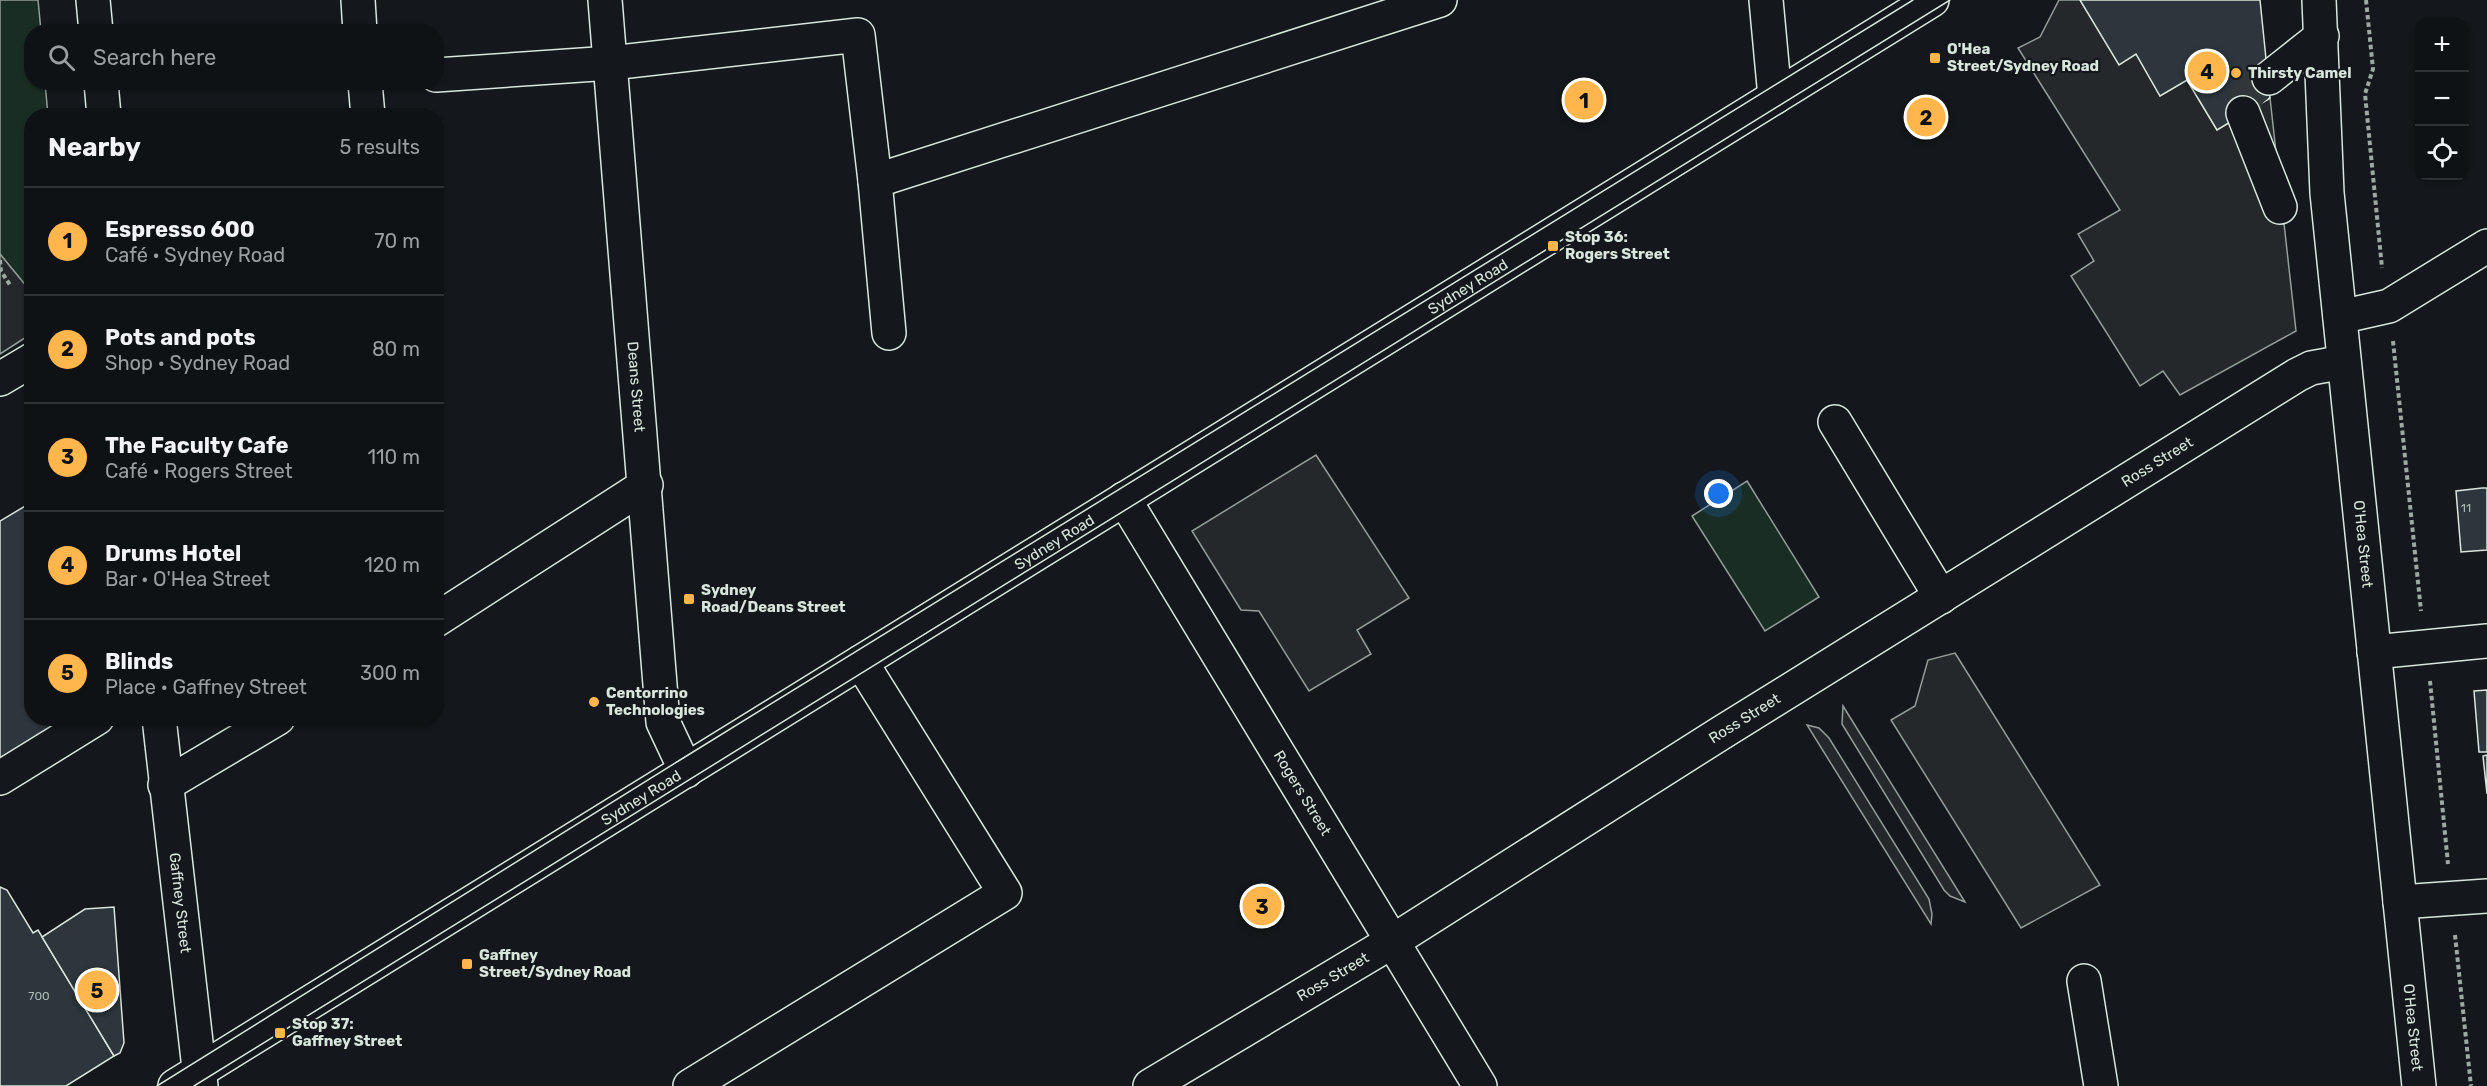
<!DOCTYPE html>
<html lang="en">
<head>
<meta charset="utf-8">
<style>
	body { margin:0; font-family:Rubik,sans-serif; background:#181b1e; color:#f1f3f6 }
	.controls { position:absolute; right:18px; top:18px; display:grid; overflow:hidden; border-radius:12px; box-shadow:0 2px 4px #0004 }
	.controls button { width:54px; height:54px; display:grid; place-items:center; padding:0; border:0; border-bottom:2px solid #2f3234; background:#0f1215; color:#f1f3f6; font:30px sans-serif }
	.you { position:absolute; left:1719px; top:494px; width:21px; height:21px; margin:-15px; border:4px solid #fff; border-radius:50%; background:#1a73e8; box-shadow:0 0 0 9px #1a73e833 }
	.badge { display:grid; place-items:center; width:39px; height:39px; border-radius:50%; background:#ffb74d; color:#111; font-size:20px; font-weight:700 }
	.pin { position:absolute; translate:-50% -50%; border:3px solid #fff; box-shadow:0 2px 6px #0006 }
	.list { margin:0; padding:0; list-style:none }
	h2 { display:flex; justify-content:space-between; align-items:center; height:78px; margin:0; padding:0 24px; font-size:26px }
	h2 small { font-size:20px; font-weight:400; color:#9b9ea0 }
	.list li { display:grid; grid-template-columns:39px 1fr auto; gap:18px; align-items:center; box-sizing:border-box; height:108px; padding:0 24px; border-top:2px solid #2f3234 }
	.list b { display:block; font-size:22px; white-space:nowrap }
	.list p { margin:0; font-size:20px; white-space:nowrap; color:#9b9ea0 }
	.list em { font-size:20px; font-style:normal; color:#9b9ea0 }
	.icon { flex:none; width:33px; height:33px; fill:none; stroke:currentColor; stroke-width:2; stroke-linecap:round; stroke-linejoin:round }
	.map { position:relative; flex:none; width:2487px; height:1086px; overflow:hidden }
	.search { position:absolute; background:#0f1215; box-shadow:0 2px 4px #0004; left:24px; top:24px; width:420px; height:66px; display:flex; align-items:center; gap:15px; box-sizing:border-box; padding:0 21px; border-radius:24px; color:#9b9ea0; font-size:22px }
	.panel { position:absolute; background:#0f1215; box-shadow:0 2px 4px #0004; left:24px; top:108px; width:420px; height:618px; border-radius:24px }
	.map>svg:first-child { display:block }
	.green { fill:#1a2d24; stroke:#939e99; stroke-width:1.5 }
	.parking { fill:#24282b; stroke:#939e99; stroke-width:1.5 }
	.building { fill:#2c363c; stroke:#d8e6dc; stroke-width:1.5 }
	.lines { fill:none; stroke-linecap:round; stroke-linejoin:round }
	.minor-tunnel { stroke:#313739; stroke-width:33; stroke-dasharray:33 16; stroke-linecap:butt }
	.minor-casing { stroke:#d8e6dc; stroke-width:36 }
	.major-casing { stroke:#d8e6dc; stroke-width:36 }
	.highway-casing { stroke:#d8e6dc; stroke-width:36 }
	.path { stroke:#9da8a2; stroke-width:4; stroke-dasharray:4.5 3; stroke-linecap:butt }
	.minor { stroke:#14181c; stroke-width:33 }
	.major { stroke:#14181c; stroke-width:33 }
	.highway { stroke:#14181c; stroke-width:33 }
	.tram { stroke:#d8e6dc; stroke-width:1.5 }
	.poi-dot { fill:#ffb74d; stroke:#14181c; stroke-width:2 }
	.labels { text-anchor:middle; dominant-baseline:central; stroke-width:4.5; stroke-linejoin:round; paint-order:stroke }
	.number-label { font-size:12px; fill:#adbab4 }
	.poi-label { font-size:15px; font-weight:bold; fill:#d8e6dc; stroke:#14181c; text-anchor:start }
	.street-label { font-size:15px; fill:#d8e6dc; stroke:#14181c }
</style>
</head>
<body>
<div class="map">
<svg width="2487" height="1086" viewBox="0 0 2487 1086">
	<rect width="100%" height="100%" fill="#14181c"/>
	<g class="green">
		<polygon points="0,0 38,0 41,31 32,32 32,82 45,83 48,115 32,116 31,293 0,254"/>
		<polygon points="1747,481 1819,597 1765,631 1692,516"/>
	</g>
	<g class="parking">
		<polygon points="2059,0 2080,0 2119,64 2136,54 2160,96 2187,80 2217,130 2270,98 2296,331 2180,395 2163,371 2140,386 2071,276 2094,261 2078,234 2120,210 2018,48 2040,37"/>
		<polygon points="0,254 32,293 31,334 0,354"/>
		<polygon points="1316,455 1409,598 1357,630 1371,654 1309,691 1259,611 1241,610 1192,531"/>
		<polygon points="1955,653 2100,885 2021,928 1891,720 1915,706 1928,660"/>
		<polygon points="1843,706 1965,902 1950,896 1944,890 1842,724"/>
		<polygon points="1807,725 1819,728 1829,738 1929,899 1932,914 1931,924"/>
	</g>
	<g class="building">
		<polygon points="2080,0 2260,0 2270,98 2217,130 2187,80 2160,96 2136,54 2119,65"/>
		<polygon points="2482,488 2487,488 2487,550 2461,552 2456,491"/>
		<polygon points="32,502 32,718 82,718 0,770 0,521"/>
		<polygon points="2487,690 2487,752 2479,752 2474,691"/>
		<polygon points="2487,755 2487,794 2483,756"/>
		<polygon points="0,887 7,890 33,933 38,930 114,1056 66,1086 0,1086"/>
		<polygon points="114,907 124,1043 120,1053 114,1056 42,937 85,909"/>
	</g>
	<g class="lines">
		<path class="minor-tunnel" d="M2243,113C2243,95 2254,87 2269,78"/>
		<g class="minor-casing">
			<g id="minor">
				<polyline points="358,0 360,32"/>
				<path id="s1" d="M605,0L663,722L686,771"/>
				<polyline points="1766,0 1775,97"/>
				<path id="s2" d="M2319,0L2327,193L2419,1086"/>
				<polyline points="436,75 611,63 858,35 875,181 1440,0"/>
				<polyline points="2269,78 2322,36"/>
				<polyline points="365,82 368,116"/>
				<polyline points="2243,113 2280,207"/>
				<polyline points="875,181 889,333"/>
				<polyline points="2340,317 2389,306 2487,246"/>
				<polyline points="0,379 32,360"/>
				<polyline points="1835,422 1941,597"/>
				<path id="s3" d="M1124,499L1480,1086"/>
				<polyline points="436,620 646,485"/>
				<polyline points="2374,652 2487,641"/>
				<polyline points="0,778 97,718"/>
				<polyline points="165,785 278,718"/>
				<polyline points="2400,902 2487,896"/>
				<polyline points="2084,981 2101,1086"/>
				<polyline points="690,1086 1005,893 861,662"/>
				<path id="s4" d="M1150,1086L1393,941L1721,733L2297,375L2311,368L2344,362"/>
			</g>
		</g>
		<g class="major-casing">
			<g id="major">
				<polyline points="93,0 96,32"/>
				<polyline points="101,82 104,116"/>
				<path id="s5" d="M159,718L201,1086"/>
			</g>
		</g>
		<g class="highway-casing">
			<g id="highway">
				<path id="s6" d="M175,1086L1932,0"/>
			</g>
		</g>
		<g class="path">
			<polyline points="2366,0 2373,69 2365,94 2382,268"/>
			<polyline points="0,260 1,271 10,285"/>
			<polyline points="2393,341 2421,611"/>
			<polyline points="2430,681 2448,864"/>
			<polyline points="2455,935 2471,1086"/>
		</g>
		<use href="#minor" class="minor"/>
		<use href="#major" class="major"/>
		<use href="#highway" class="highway"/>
		<g class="tram">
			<polyline points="157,1086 680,760 1913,0"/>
			<polyline points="194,1086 1950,0"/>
		</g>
	</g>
	<g class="poi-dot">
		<rect x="1929" y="52" width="12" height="12" rx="3"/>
		<circle cx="2236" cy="73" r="6"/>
		<rect x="1547" y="240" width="12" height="12" rx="3"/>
		<rect x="683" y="593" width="12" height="12" rx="3"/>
		<circle cx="594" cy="702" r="6"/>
		<rect x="461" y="958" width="12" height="12" rx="3"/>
		<rect x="274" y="1027" width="12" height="12" rx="3"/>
	</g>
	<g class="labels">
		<g class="number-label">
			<text x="2466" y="508">11</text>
			<text x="39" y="996">700</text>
		</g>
		<g class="poi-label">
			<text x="1947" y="49">O'Hea<tspan x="1947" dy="17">Street/Sydney Road</tspan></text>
			<text x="2248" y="73">Thirsty Camel</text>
			<text x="1565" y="237">Stop 36:<tspan x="1565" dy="17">Rogers Street</tspan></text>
			<text x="701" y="590">Sydney<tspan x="701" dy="17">Road/Deans Street</tspan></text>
			<text x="606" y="693">Centorrino<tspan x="606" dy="17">Technologies</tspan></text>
			<text x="479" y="955">Gaffney<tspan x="479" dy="17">Street/Sydney Road</tspan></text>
			<text x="292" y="1024">Stop 37:<tspan x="292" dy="17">Gaffney Street</tspan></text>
		</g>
		<g class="street-label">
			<text stroke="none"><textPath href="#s6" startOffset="1520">Sydney Road</textPath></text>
			<text stroke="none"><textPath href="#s1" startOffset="388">Deans Street</textPath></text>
			<text stroke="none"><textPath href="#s4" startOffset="1185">Ross Street</textPath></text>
			<text stroke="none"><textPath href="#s6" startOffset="1034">Sydney Road</textPath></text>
			<text stroke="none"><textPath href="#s2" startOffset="546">O'Hea Street</textPath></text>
			<text stroke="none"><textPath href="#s4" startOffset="699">Ross Street</textPath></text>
			<text stroke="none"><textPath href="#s3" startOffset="344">Rogers Street</textPath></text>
			<text stroke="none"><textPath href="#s6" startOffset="548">Sydney Road</textPath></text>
			<text stroke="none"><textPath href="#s5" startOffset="186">Gaffney Street</textPath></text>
			<text stroke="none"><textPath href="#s4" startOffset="213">Ross Street</textPath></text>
			<text stroke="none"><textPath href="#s2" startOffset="1032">O'Hea Street</textPath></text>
		</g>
	</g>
</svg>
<div class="controls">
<button>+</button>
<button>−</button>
<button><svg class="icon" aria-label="locate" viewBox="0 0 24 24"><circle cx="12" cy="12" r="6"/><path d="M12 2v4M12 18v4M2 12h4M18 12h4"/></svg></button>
</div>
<div class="you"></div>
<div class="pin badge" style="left:1584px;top:100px">1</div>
<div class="pin badge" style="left:1926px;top:117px">2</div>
<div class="pin badge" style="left:1262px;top:906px">3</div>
<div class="pin badge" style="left:2207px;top:71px">4</div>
<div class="pin badge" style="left:97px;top:990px">5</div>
<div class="search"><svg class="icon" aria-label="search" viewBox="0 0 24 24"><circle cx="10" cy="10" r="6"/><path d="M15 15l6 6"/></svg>Search here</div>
<section class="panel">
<h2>Nearby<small>5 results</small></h2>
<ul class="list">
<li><span class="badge">1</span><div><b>Espresso 600</b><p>Café · Sydney Road</p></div><em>70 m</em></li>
<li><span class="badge">2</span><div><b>Pots and pots</b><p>Shop · Sydney Road</p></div><em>80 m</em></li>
<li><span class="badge">3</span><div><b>The Faculty Cafe</b><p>Café · Rogers Street</p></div><em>110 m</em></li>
<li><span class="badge">4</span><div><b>Drums Hotel</b><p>Bar · O'Hea Street</p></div><em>120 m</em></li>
<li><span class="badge">5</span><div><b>Blinds</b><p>Place · Gaffney Street</p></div><em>300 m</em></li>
</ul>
</section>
</div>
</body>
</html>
